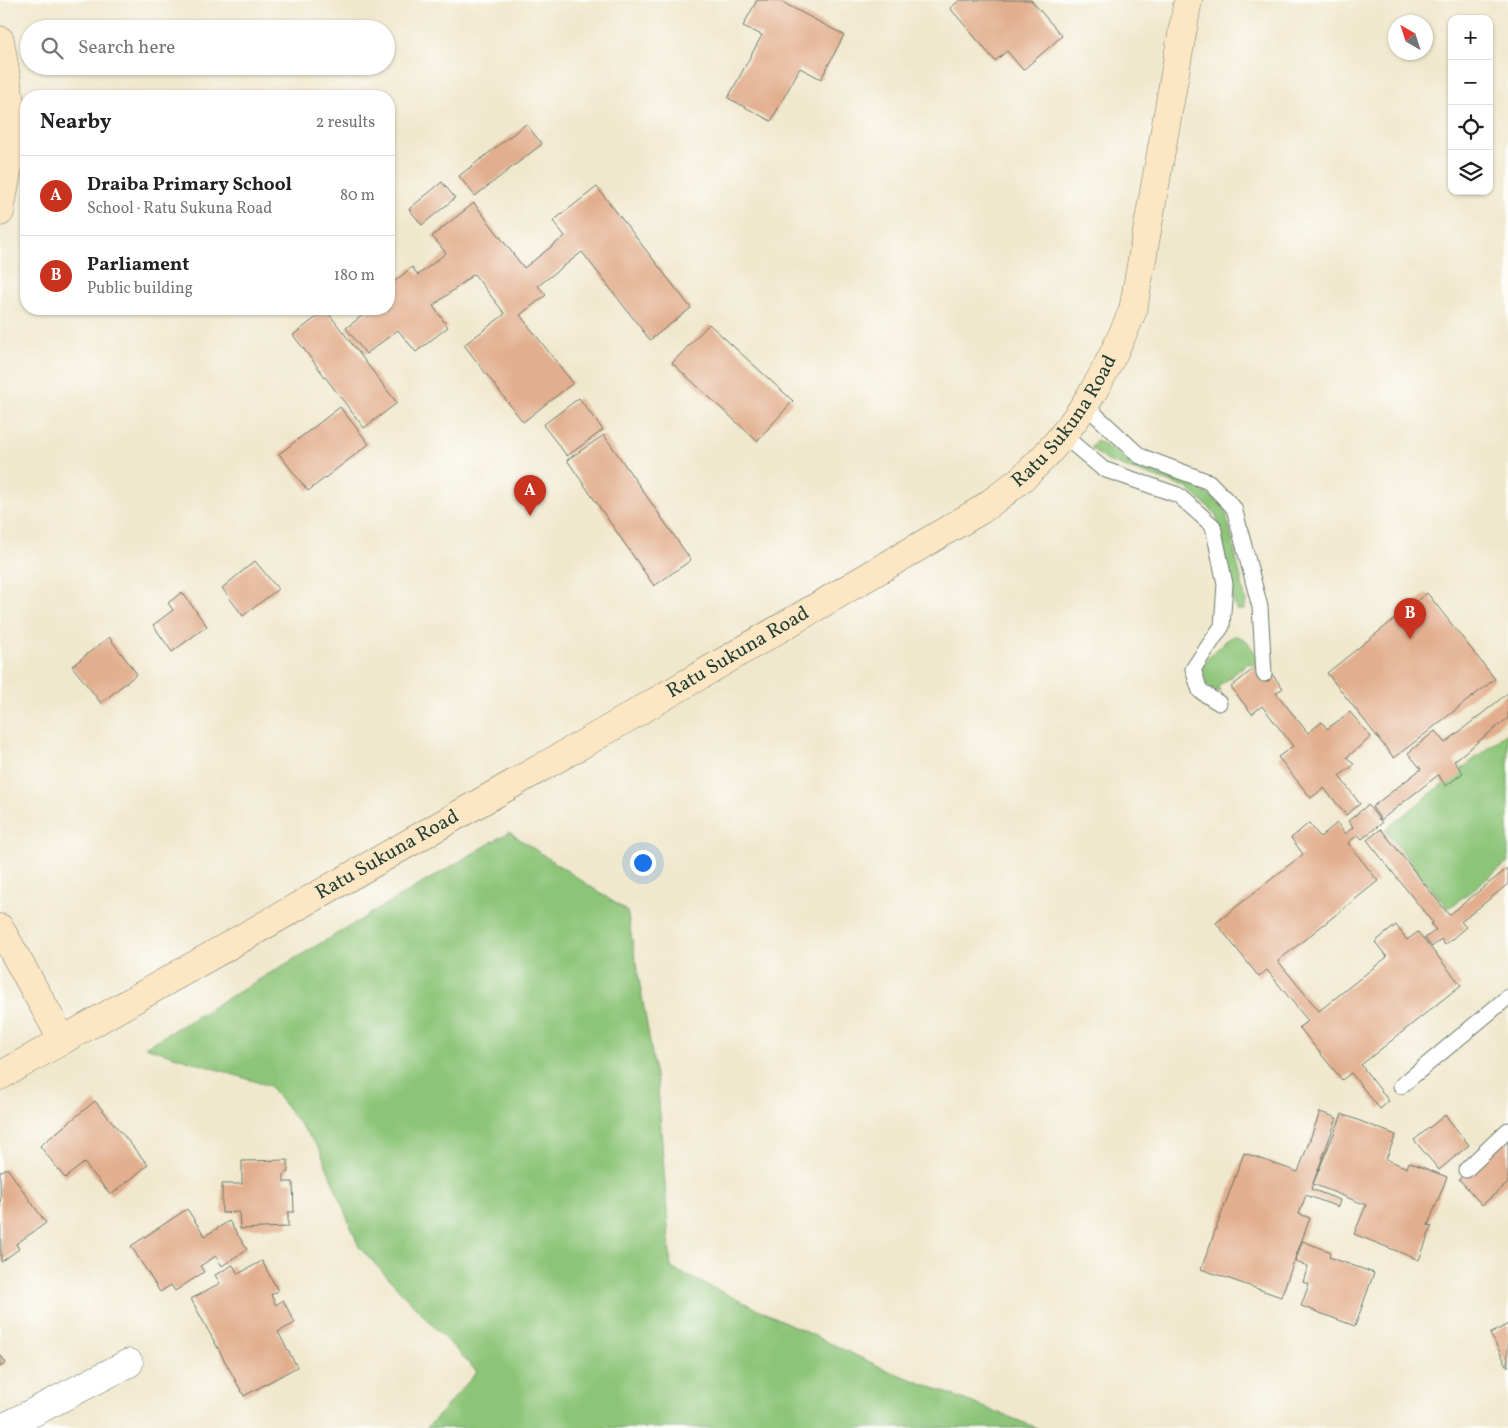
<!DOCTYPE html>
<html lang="en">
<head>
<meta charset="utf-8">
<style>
	body { margin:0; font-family:Vollkorn,serif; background:#f6f6f6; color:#202124 }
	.controls { position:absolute; right:15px; top:15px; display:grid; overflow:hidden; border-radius:10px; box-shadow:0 1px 4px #0004 }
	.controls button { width:45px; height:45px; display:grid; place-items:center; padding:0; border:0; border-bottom:1px solid #e0e0e0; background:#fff; color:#202124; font:25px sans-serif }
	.compass { position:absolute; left:1388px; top:15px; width:45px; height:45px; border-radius:50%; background:#fff; box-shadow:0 1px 4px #0004; rotate:321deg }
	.you { position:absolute; left:642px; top:862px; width:18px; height:18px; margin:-12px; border:4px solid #fff; border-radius:50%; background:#1a73e8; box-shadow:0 0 0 8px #1a73e833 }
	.badge { display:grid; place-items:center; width:32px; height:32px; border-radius:50%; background:#c8321e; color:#fff; font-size:16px; font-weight:700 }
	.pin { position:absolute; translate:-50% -41px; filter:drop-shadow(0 1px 2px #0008) }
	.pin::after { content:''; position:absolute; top:26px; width:18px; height:15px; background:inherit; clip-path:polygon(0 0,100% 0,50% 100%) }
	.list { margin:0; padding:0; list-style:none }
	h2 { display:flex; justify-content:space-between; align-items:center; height:65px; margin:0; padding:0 20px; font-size:21px }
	h2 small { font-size:16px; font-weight:400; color:#757577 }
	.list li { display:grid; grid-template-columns:32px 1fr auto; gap:15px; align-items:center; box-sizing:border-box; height:80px; padding:0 20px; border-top:1px solid #e0e0e0 }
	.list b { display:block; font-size:19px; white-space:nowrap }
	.list p { margin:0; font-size:16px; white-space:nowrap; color:#757577 }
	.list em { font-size:16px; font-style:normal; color:#757577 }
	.icon { flex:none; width:28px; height:28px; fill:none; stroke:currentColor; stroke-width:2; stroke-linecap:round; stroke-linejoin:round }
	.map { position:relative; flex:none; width:1508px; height:1428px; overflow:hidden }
	.search { position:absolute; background:#fff; box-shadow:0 1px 4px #0004; left:20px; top:20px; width:375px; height:55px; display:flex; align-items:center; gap:12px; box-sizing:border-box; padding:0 18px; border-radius:28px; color:#757577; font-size:19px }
	.panel { position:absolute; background:#fff; box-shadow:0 1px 4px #0004; left:20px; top:90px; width:375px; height:225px; border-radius:20px }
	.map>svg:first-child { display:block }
	.green { fill:#8dc578; stroke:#568156 }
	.building { fill:#e2ae8d }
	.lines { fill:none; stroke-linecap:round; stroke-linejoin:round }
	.lane-casing { stroke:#68796a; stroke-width:17 }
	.street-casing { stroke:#68796a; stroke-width:29 }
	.secondary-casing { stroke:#68796a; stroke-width:29 }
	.lane { stroke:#fff; stroke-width:15 }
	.street { stroke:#fff; stroke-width:28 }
	.secondary { stroke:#fce6c4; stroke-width:28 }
	.labels { text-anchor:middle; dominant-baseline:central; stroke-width:4; stroke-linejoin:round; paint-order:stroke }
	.street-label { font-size:20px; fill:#1f3d34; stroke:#fdfcf7 }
</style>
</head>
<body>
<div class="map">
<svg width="1508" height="1428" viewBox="0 0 1508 1428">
	<rect width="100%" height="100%" fill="#fdfcf7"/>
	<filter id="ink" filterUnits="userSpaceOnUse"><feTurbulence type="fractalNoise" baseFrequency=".02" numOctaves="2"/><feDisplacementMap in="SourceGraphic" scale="10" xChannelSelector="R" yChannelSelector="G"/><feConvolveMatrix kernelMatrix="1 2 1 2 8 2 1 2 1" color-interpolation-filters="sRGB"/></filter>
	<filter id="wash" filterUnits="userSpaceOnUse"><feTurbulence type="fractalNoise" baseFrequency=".0096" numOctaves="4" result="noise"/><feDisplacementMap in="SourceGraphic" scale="20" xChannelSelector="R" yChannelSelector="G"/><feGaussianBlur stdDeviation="1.12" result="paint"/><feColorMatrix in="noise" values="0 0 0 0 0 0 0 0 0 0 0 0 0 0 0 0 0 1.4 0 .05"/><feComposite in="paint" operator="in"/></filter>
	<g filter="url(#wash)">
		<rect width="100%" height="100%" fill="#f0e8cd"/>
		<g class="green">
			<polygon points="1096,440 1124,458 1187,478 1225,508 1246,602 1244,610 1236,610 1216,514 1187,488 1107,461 1091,448"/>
			<polygon points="1235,635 1247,641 1256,654 1255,666 1248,663 1218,687 1220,692 1211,689 1201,678 1203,662 1227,640"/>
			<polygon points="1508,732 1508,862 1448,909 1385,830"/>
			<polygon points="509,832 627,911 658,1088 671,1268 887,1370 1038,1428 427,1428 477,1372 359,1247 320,1150 270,1086 145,1047"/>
		</g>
		<g id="blocks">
			<g class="building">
				<polygon points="757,0 778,0 844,35 821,79 800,68 771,121 728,98 762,35 743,26"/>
				<polygon points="960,0 1031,0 1062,36 1023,70 1007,51 995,61 950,8"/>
				<polygon points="526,124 542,144 475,196 459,176"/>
				<polygon points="442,182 455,198 422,225 409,209"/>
				<polygon points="597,187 691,308 650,340 582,252 538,286 546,295 520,315 573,383 523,422 464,345 505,314 474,274 433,306 448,327 416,352 398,330 366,354 346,328 371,309 389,309 389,286 412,267 418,275 446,253 432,236 474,203 524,268 565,236 553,221"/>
				<polygon points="326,310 397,403 364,428 293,335"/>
				<polygon points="709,324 793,401 757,441 672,363"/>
				<polygon points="579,398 603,430 567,456 543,425"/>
				<polygon points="340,407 369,444 308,491 279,454"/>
				<polygon points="604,435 691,560 654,586 567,460"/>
				<polygon points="255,561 278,589 243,616 222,588"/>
				<polygon points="182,592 207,626 172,652 153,625 173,610 168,603"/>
				<polygon points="1427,593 1495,679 1394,758 1327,673"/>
				<polygon points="109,637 137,674 101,703 72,666"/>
				<polygon points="1262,662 1283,688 1276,693 1308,733 1322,722 1327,729 1350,712 1371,737 1347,757 1354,765 1339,776 1360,804 1346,815 1324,788 1311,798 1278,757 1293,746 1262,706 1252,714 1231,687"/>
				<polygon points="1508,693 1508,718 1454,761 1463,773 1446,786 1438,775 1381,820 1372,807 1421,769 1408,753 1435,731 1445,743"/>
				<polygon points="1368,805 1382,823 1362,839 1358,835 1348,843 1378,881 1278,961 1319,1011 1387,957 1375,942 1396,925 1407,940 1418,932 1461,985 1361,1065 1389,1101 1380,1109 1351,1073 1342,1080 1299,1027 1308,1021 1267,970 1259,977 1216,923 1303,854 1291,838 1309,823 1320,837 1337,823 1345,834 1353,827 1348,821"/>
				<polygon points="1381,829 1449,915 1508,868 1508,884 1461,922 1466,927 1445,945 1441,939 1432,947 1425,938 1436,930 1431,924 1433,923 1367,840"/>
				<polygon points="95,1101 148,1165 111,1195 84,1163 65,1178 40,1146"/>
				<polygon points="1320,1112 1337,1118 1311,1189 1340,1200 1338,1207 1306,1195 1299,1214 1310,1218 1281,1297 1201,1269 1244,1153 1298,1172"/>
				<polygon points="1342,1114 1396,1135 1386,1159 1407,1168 1409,1162 1447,1177 1428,1225 1432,1226 1419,1260 1354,1234 1366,1205 1313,1184"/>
				<polygon points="1445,1115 1469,1145 1439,1170 1414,1140"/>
				<polygon points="1508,1137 1508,1183 1482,1205 1459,1179"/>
				<polygon points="288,1160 288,1173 284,1173 284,1182 293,1182 294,1212 288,1212 288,1227 240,1229 239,1212 222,1213 222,1184 242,1184 242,1161"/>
				<polygon points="7,1168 46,1223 16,1244 19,1249 1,1262 0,1172"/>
				<polygon points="187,1209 205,1236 229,1221 247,1249 222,1266 216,1256 200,1266 204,1272 175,1291 171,1285 160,1292 131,1246"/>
				<polygon points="1302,1241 1331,1252 1329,1257 1374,1273 1355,1326 1301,1306 1309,1284 1303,1282 1308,1266 1295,1262"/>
				<polygon points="262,1261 278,1291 271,1295 276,1305 283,1300 295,1323 278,1332 297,1367 244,1396 191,1299 220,1283 215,1275 233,1265 238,1274"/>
				<polygon points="1508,1324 1508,1367 1490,1334"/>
				<polygon points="0,1354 6,1363 0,1367"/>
			</g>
		</g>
	</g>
	<g filter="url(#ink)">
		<use href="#blocks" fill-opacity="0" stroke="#68796a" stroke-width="1"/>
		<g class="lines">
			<g class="lane-casing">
				<g id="lane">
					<polyline points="1086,406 1140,456 1209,482 1234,508 1260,607 1264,674"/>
					<polyline points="1063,435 1103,469 1178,495 1213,526 1225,584 1222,626 1193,669 1200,691 1219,703"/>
					<polyline points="1401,1086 1508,997"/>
					<polyline points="1466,1170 1508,1130"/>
				</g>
			</g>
			<g class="street-casing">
				<polyline id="street" points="3,1428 129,1363"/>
			</g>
			<g class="secondary-casing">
				<g id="secondary">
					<polyline points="0,40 11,107 9,161 0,212"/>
					<polyline points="0,928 62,1039"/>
					<path id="s1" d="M0,1076L602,733L981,510C997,498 1014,486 1029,472C1079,425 1107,372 1133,310L1188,0"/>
				</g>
			</g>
			<use href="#lane" class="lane"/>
			<use href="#street" class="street"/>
			<use href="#secondary" class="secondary"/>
		</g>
	</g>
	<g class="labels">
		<g class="street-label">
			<text stroke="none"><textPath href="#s1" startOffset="1256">Ratu Sukuna Road</textPath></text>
			<text stroke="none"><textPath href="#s1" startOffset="851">Ratu Sukuna Road</textPath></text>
			<text stroke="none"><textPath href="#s1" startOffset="446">Ratu Sukuna Road</textPath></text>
		</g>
	</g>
</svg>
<div class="controls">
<button>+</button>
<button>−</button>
<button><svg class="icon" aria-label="locate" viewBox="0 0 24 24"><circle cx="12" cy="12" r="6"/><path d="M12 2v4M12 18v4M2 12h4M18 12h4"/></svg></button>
<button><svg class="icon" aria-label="layers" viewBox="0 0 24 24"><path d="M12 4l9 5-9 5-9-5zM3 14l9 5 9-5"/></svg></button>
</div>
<svg class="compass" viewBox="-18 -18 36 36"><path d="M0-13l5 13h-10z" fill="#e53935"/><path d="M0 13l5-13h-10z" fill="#757577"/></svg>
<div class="you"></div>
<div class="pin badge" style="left:530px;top:516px">A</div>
<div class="pin badge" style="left:1410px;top:639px">B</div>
<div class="search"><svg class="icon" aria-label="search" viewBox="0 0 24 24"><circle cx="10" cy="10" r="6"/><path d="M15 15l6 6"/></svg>Search here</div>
<section class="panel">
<h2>Nearby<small>2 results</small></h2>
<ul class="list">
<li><span class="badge">A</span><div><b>Draiba Primary School</b><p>School · Ratu Sukuna Road</p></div><em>80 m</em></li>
<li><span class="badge">B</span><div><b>Parliament</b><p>Public building</p></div><em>180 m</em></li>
</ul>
</section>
</div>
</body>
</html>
